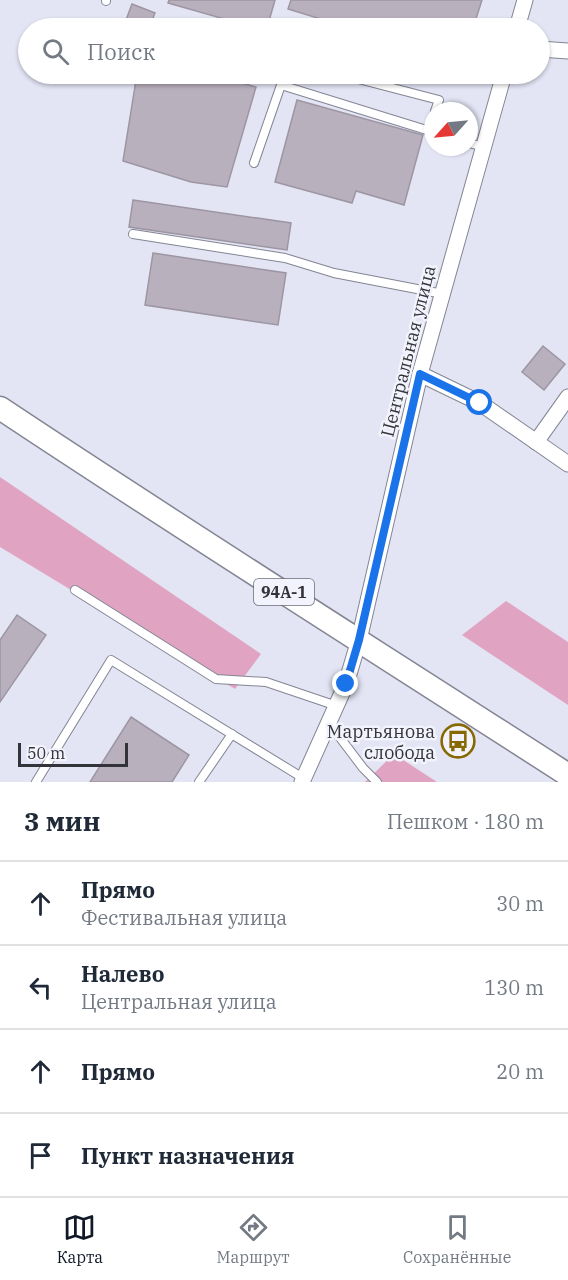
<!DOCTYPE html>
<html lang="ru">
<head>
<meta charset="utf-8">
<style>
	body { margin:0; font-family:"IBM Plex Serif",serif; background:#f2f2f3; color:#1f2937 }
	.compass { position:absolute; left:424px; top:102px; width:54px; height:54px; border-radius:50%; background:#fff; box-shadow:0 2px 4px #0004; rotate:243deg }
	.scale { position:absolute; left:18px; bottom:15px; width:110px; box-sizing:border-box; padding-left:6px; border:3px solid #33343a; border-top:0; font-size:16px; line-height:21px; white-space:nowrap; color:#33343a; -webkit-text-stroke:4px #f2f3fc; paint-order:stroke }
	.stop { position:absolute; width:18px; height:18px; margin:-14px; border:4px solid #1a73e8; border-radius:50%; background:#fff }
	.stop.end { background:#1a73e8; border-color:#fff; box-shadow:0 2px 6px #0008 }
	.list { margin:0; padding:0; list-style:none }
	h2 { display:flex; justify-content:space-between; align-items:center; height:78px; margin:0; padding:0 24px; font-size:26px }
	h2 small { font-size:20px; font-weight:400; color:#747a83 }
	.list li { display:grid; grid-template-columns:39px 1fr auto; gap:18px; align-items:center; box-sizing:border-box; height:84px; padding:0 24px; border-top:2px solid #e0e1e3 }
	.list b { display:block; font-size:22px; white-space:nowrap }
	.list p { margin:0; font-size:20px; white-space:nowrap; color:#747a83 }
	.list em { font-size:20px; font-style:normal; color:#747a83 }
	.icon { flex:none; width:33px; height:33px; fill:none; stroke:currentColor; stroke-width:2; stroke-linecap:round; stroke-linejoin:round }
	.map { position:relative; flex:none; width:568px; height:782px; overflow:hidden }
	.search { position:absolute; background:#fff; box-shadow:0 2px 4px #0004; left:18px; right:18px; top:18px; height:66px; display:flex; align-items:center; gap:15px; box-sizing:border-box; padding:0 21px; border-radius:33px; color:#747a83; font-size:22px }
	.sheet { height:414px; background:#fff }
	nav { display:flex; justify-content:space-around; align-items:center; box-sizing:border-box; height:84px; border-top:2px solid #e0e1e3; background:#fff; font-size:16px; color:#747a83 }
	nav a { display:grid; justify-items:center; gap:3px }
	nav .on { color:#111827 }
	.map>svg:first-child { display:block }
	.green { fill:#e0a4c2 }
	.building { fill:#b8b0bd; stroke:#9d95a2; stroke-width:1.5 }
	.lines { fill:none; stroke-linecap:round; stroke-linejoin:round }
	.service-casing { stroke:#838593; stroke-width:10 }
	.minor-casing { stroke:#838593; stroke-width:17 }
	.primary-casing { stroke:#838593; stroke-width:25 }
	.service { stroke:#fff; stroke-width:8 }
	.minor { stroke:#fff; stroke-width:15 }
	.primary { stroke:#fff; stroke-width:22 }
	.route { stroke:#1a73e8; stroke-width:8 }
	.labels { text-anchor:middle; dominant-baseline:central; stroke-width:5; stroke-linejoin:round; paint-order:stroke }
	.shield { fill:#f2f3fc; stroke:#6c6d74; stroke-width:1.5 }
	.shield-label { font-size:16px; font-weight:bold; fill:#33343a }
	.street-label { font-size:18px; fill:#33343a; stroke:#f2f3fc }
	.poi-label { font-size:18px; fill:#33343a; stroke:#f2f3fc; text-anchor:end }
</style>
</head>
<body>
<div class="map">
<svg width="568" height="782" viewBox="0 0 568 782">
	<rect width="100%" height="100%" fill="#e3e5f5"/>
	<g class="green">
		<polygon points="0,477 261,654 235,689 0,547"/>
		<polygon points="506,601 568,642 568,705 462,635"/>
		<polygon points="394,754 437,782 365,782"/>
	</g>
	<g class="building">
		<polygon points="169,0 275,0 267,28 256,28 168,3"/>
		<polygon points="291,0 482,0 473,28 350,28 288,9"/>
		<polygon points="132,4 155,13 149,28 123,28"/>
		<polygon points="137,74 210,74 256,87 227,187 191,182 123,161"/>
		<polygon points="297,100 423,135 404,205 356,191 352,203 275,182"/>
		<polygon points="133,200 291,223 287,250 129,227"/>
		<polygon points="153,253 286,273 278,325 145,305"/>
		<polygon points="543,346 565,364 544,390 522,372"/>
		<polygon points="17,615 46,635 0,702 0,640"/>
		<polygon points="131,717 189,755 172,782 90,782"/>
	</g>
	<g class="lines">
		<g class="service-casing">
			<g id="service">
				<polyline points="106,1 106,0"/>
				<polyline points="160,26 170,28"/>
				<polyline points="339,74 439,100 435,111"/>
				<polyline points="281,85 283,74"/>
				<polyline points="430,130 433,119"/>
				<polyline points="469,143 484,147"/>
				<polyline points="254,163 281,85 433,132"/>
				<polyline points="133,234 285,258 334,273 443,294"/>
				<polyline points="75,590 216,679 266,682 337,706"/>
				<polyline points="329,723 363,768 377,782"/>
				<polyline points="36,782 111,660 303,778"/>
				<polyline points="199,782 232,734"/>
			</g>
		</g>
		<g class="minor-casing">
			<g id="minor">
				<polyline points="517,28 525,0"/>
				<polyline points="540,49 568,51"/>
				<polyline points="420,374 480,403 568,464"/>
				<polyline points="536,442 568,397"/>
				<polyline points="302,782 346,684 359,640 420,374 504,74"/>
			</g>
		</g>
		<g class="primary-casing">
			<path id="primary" d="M0,408C188,533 379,653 568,775"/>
		</g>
		<use href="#service" class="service"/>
		<use href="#minor" class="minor"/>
		<use href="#primary" class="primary"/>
	</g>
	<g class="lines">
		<polyline class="route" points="346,684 359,640 420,374 480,403"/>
	</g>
	<defs>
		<g id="bus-ring" transform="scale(1.725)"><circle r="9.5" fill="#f2f3fc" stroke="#876904" stroke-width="1.5"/><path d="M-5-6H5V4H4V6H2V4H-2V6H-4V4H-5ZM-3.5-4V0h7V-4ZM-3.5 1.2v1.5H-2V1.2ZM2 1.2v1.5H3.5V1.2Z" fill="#876904"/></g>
	</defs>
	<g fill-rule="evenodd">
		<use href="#bus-ring" x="458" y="741"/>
	</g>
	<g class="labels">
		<rect class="shield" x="254" y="579" width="60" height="26" rx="4.5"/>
		<g class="shield-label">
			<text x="284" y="592">94А-1</text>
		</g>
		<g class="street-label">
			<text transform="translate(408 351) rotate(-76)">Центральная улица</text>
		</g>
		<g class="poi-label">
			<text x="435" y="731">Мартьянова<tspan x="435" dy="21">слобода</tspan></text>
		</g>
	</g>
</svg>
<svg class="compass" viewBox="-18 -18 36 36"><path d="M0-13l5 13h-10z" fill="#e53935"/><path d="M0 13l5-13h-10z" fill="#747a83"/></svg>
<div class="scale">50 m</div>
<div class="stop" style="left:480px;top:403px"></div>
<div class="stop end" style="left:346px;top:684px"></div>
<div class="search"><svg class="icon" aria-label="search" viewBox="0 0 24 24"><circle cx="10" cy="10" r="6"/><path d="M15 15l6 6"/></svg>Поиск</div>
</div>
<section class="sheet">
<h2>3 мин<small>Пешком · 180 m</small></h2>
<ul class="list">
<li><svg class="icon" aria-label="ahead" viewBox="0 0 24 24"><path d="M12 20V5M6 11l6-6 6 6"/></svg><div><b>Прямо</b><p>Фестивальная улица</p></div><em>30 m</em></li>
<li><svg class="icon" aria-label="left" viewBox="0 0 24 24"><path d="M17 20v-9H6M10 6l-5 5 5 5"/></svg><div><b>Налево</b><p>Центральная улица</p></div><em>130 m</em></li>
<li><svg class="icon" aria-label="ahead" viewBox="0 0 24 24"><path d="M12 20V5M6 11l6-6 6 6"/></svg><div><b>Прямо</b></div><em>20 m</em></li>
<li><svg class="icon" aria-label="arrive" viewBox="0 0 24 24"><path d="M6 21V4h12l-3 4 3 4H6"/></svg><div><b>Пункт назначения</b></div></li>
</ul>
</section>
<nav>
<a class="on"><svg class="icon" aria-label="map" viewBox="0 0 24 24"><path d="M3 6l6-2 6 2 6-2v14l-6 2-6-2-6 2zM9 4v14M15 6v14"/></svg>Карта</a>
<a><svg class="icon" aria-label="directions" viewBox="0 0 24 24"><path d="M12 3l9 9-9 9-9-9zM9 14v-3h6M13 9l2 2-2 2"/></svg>Маршрут</a>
<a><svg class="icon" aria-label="saved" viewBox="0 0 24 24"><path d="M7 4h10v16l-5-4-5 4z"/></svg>Сохранённые</a>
</nav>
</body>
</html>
